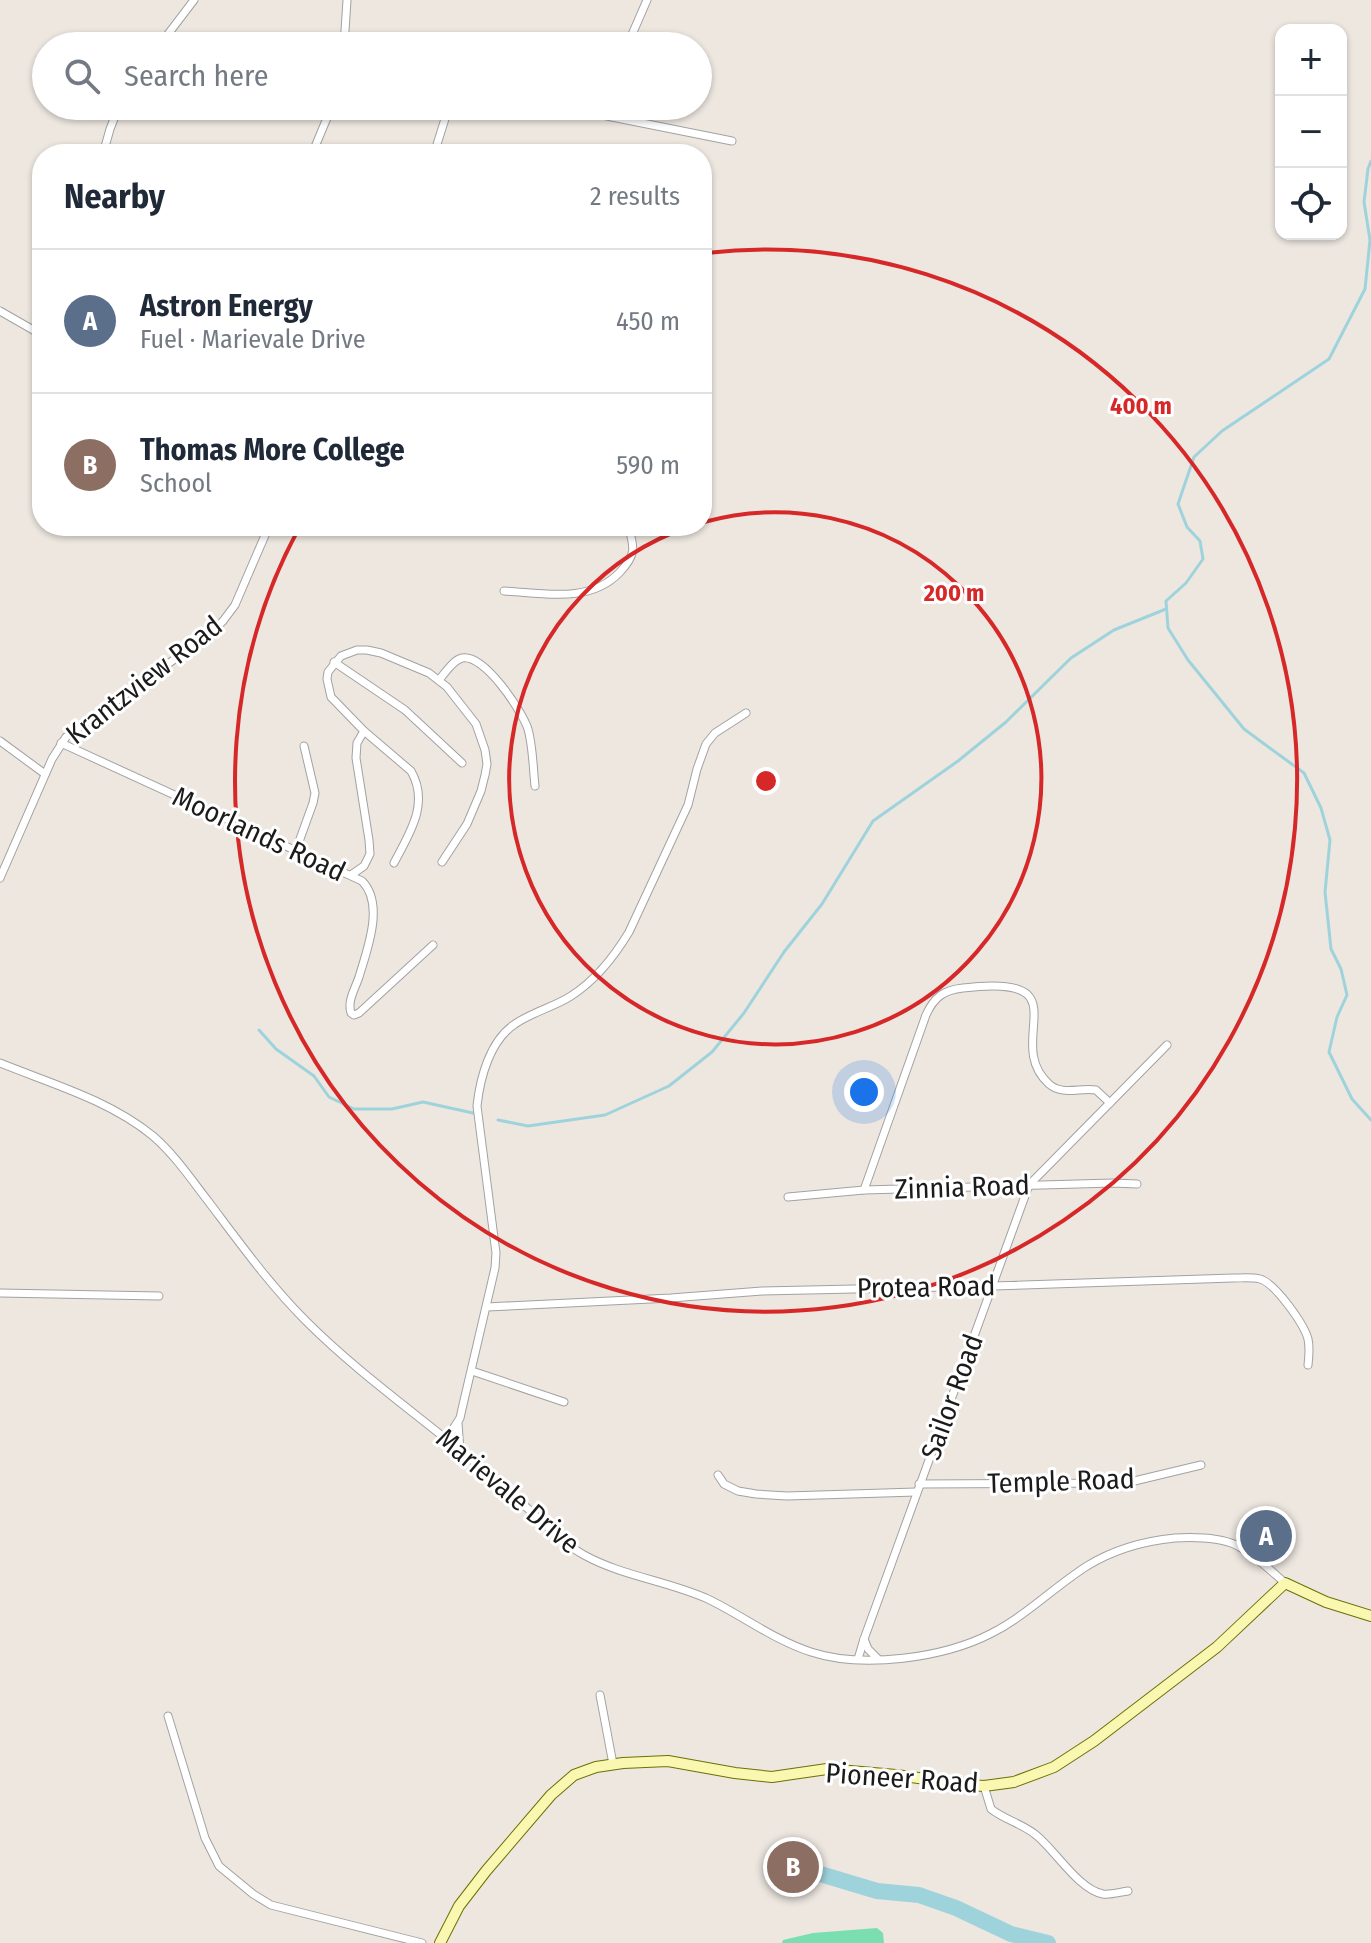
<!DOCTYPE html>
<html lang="en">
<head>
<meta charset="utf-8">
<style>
	body { margin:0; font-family:"Fira Sans Condensed",sans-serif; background:#f6f6f7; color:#1f2937 }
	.controls { position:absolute; right:24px; top:24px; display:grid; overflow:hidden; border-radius:16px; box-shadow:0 2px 6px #0004 }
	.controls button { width:72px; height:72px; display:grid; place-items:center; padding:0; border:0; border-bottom:2px solid #e0e1e3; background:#fff; color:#1f2937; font:40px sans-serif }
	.you { position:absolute; left:864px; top:1092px; width:28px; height:28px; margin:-20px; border:6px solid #fff; border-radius:50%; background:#1a73e8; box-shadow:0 0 0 12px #1a73e833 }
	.badge { display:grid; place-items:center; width:52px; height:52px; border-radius:50%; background:#c50010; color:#fff; font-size:26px; font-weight:700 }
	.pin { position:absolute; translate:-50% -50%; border:4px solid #fff; box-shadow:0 2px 8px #0006 }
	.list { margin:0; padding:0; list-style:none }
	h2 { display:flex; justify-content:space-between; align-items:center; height:104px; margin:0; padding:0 32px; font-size:34px }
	h2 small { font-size:26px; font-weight:400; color:#747a83 }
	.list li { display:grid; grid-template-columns:52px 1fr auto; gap:24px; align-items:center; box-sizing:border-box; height:144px; padding:0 32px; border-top:2px solid #e0e1e3 }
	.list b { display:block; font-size:30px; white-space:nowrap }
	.list p { margin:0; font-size:26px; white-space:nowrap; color:#747a83 }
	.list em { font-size:26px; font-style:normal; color:#747a83 }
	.icon { flex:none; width:44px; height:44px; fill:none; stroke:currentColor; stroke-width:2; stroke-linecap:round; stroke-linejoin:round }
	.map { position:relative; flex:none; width:1371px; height:1943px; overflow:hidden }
	.search { position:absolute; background:#fff; box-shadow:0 2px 6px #0004; left:32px; top:32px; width:680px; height:88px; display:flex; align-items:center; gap:20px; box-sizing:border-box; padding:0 28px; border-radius:44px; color:#747a83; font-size:30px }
	.panel { position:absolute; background:#fff; box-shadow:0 2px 6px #0004; left:32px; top:144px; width:680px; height:392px; border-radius:32px }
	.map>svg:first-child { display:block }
	.pitch { fill:#7bdeb0 }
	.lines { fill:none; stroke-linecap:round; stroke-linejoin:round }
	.stream { stroke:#9fd3dc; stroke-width:3 }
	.river { stroke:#9fd3dc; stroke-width:16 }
	.minor-casing { stroke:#a2a2a2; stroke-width:9 }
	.secondary-casing { stroke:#6d7003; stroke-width:12 }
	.minor { stroke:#fff; stroke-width:7 }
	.secondary { stroke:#faf7b1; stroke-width:10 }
	.ring { fill:none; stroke:#d62828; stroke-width:4 }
	.labels { text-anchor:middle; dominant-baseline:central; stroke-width:6; stroke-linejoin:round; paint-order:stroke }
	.street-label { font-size:28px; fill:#1b1b1b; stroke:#fff }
	.centre { fill:#d62828; stroke:#fff; stroke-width:4 }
	.ring-label { font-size:24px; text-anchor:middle; font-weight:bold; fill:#d62828; stroke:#fff; stroke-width:6; stroke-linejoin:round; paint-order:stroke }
</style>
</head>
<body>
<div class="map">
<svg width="1371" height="1943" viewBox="0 0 1371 1943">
	<rect width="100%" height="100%" fill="#ede7e0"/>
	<polygon class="pitch" points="877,1928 883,1933 884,1943 782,1943 783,1940 813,1933"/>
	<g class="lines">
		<g class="stream">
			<polyline points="1371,161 1368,169 1364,202 1370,240 1365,289 1329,359 1222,431 1194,457 1178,504 1187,527 1200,541 1203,559 1186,583 1166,601 1168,628 1188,660 1244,729 1304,773 1321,808 1330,840 1325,892 1331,949 1341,969 1347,995 1337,1017 1329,1052 1352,1099 1371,1120"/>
			<polyline points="259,1030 276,1049 314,1076 329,1097 354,1109 392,1109 423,1102 473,1113"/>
			<polyline points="498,1120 528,1126 605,1115 669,1086 712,1052 744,1013 784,952 822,904 873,821 958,761 1006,722 1071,658 1114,630 1166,609"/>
		</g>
		<polyline class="river" points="784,1859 807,1870 877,1891 919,1895 956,1908 1011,1934 1048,1943"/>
		<g class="minor-casing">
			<g id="minor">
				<polyline points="159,46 194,0"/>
				<polyline points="344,46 347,0"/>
				<polyline points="627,46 647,0"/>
				<polyline points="534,106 597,114 732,141"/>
				<polyline points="103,154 110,129 119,106"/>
				<polyline points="312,154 332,106"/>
				<polyline points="434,154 449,106"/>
				<polyline points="0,311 42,335"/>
				<path d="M504,591C543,593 590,604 620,572C636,555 635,548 628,526"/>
				<polyline points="334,662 405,710 462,763"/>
				<path d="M439,680C445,673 453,660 462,658C484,653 522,711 528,729C533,747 533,768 535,786"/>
				<polyline points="0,741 45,774"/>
				<path d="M61,743L362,881C385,904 367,950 359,977C355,989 347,1001 351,1013L354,1015L359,1013L433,945"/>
				<polyline points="296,850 313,803 315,793 304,746"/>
				<path d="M394,863C409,834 430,804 411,771L364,731L331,697L327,679L328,672L341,656L357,650H367L381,653L429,673L447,687L476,724L485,750L487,764L485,775L481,791L467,824L442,862"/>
				<polyline points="351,875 364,866 370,854 369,840 356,758 357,743 364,731"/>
				<polyline points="0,878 52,759 66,737 211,633 223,621 235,605 269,526"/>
				<path d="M0,1063C52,1084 109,1100 153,1136C174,1154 191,1179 208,1201C239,1242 269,1284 306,1321C359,1374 421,1417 478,1465C497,1482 517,1499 536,1516C551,1530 566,1545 584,1555C622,1576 668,1581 708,1599C743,1616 774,1640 811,1652C863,1669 944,1658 992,1633C1027,1615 1054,1587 1087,1566C1113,1550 1144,1541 1175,1538C1194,1537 1218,1537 1236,1545C1254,1554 1270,1570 1285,1583"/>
				<path d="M864,1190L926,1015C934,997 944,990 963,988C1086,973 1001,1041 1049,1084C1062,1096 1081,1087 1096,1090L1110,1103"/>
				<polyline points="788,1197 864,1190 1113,1183 1137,1184"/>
				<polyline points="0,1293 159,1296"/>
				<path d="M487,1307L671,1298L762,1291L993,1286L1233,1278C1242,1278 1252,1277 1260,1279C1275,1283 1304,1324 1308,1339C1310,1348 1309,1356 1308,1365"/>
				<polyline points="472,1371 564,1402"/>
				<polyline points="458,1423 460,1451"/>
				<path d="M446,1440L460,1418L462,1409L495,1268L496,1253L477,1106C480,1078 490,1040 515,1024C532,1012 554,1007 571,996C596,980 614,957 629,932L688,805L697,769L706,744L715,733L746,713"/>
				<polyline points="718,1475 724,1484 738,1491 756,1494 787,1496 916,1492"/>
				<polyline points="919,1484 1126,1483 1201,1465"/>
				<polyline points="864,1639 868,1649 878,1659"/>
				<polyline points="858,1659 864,1639 1029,1185 1167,1045"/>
				<polyline points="600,1695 613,1764"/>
				<polyline points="168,1716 205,1838 219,1866 253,1894 271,1905 422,1943"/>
				<path d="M984,1786L991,1809C1005,1820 1023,1824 1036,1835C1055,1850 1078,1889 1103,1894C1111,1895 1120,1892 1128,1891"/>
			</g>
		</g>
		<g class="secondary-casing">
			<polyline id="secondary" points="440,1943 459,1906 486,1871 551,1795 574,1775 596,1767 623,1763 668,1761 735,1773 772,1777 827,1769 896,1775 971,1785 984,1786 1014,1782 1054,1767 1094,1741 1217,1647 1285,1583 1326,1602 1371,1616"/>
		</g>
		<use href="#minor" class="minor"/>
		<use href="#secondary" class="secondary"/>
	</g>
	<g class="ring">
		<path d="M704 522A266 266 0 1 1 688 527"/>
		<path d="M706 253A531 531 0 1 1 299 528"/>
	</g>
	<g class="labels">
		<g class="street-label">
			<text transform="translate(144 680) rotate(-38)">Krantzview Road</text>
			<text transform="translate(259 834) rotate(25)">Moorlands Road</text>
			<text transform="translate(962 1187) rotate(-2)">Zinnia Road</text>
			<text transform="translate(926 1287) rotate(-1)">Protea Road</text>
			<text transform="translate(952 1397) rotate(-70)">Sailor Road</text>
			<text transform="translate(1061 1481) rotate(-2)">Temple Road</text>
			<text transform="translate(508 1491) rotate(40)">Marievale Drive</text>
			<text transform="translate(902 1778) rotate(4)">Pioneer Road</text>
		</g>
	</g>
	<circle cx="766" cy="781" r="12" class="centre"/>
	<g class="ring-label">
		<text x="1141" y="414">400 m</text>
		<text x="954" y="601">200 m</text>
	</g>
</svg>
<div class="controls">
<button>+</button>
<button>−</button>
<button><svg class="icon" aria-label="locate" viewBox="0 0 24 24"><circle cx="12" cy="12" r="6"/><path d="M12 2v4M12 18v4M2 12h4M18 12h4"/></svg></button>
</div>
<div class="you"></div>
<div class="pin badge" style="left:1266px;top:1536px;background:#5c6f8a">A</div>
<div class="pin badge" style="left:793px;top:1867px;background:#8d6e63">B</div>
<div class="search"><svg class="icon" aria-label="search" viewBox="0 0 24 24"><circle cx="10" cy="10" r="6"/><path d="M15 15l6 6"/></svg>Search here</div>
<section class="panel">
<h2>Nearby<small>2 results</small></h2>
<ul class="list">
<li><span class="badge" style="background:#5c6f8a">A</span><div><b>Astron Energy</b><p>Fuel · Marievale Drive</p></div><em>450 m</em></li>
<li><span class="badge" style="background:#8d6e63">B</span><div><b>Thomas More College</b><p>School</p></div><em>590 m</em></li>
</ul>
</section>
</div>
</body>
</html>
